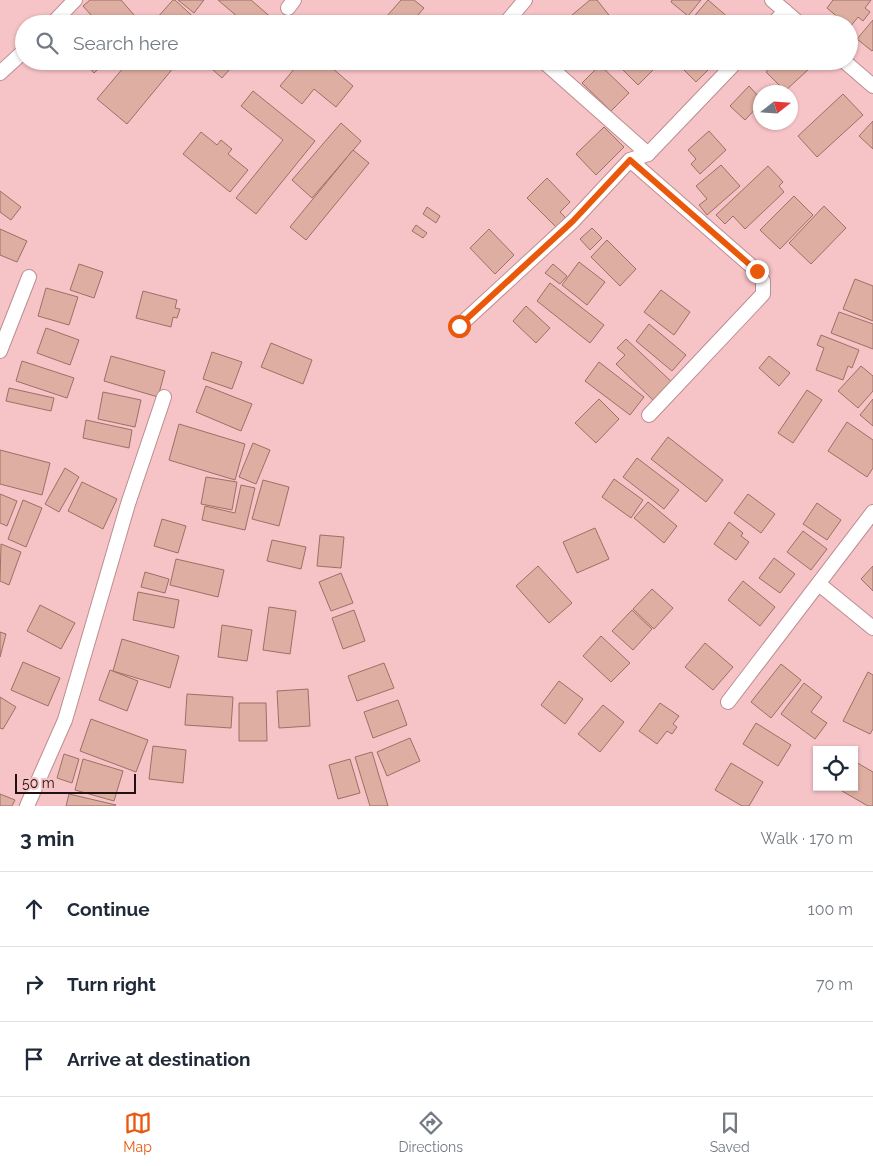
<!DOCTYPE html>
<html lang="en">
<head>
<meta charset="utf-8">
<style>
	body { margin:0; font-family:Raleway,sans-serif; background:#f2f2f3; color:#1f2937 }
	.controls { position:absolute; right:15px; bottom:15px; display:grid; overflow:hidden; border-radius:0px; box-shadow:0 1px 4px #0004 }
	.controls button { width:45px; height:45px; display:grid; place-items:center; padding:0; border:0; border-bottom:1px solid #e0e1e3; background:#fff; color:#1f2937; font:25px sans-serif }
	.compass { position:absolute; left:753px; top:85px; width:45px; height:45px; border-radius:50%; background:#fff; box-shadow:0 1px 4px #0004; rotate:73deg }
	.scale { position:absolute; left:15px; bottom:12px; width:121px; box-sizing:border-box; padding-left:5px; border:2px solid #211011; border-top:0; font-size:14px; line-height:18px; white-space:nowrap; color:#211011; -webkit-text-stroke:4px #f6c3c6; paint-order:stroke }
	.stop { position:absolute; width:15px; height:15px; margin:-11px; border:4px solid #ea580c; border-radius:50%; background:#fff }
	.stop.end { background:#ea580c; border-color:#fff; box-shadow:0 1px 5px #0008 }
	.list { margin:0; padding:0; list-style:none }
	h2 { display:flex; justify-content:space-between; align-items:center; height:65px; margin:0; padding:0 20px; font-size:21px }
	h2 small { font-size:16px; font-weight:400; color:#747a83 }
	.list li { display:grid; grid-template-columns:32px 1fr auto; gap:15px; align-items:center; box-sizing:border-box; height:75px; padding:0 20px; border-top:1px solid #e0e1e3 }
	.list b { display:block; font-size:19px; white-space:nowrap }
	.list em { font-size:16px; font-style:normal; color:#747a83 }
	.icon { flex:none; width:28px; height:28px; fill:none; stroke:currentColor; stroke-width:2; stroke-linecap:round; stroke-linejoin:round }
	.map { position:relative; flex:none; width:873px; height:806px; overflow:hidden }
	.search { position:absolute; background:#fff; box-shadow:0 1px 4px #0004; left:15px; right:15px; top:15px; height:55px; display:flex; align-items:center; gap:12px; box-sizing:border-box; padding:0 18px; border-radius:28px; color:#747a83; font-size:19px }
	.sheet { height:290px; background:#fff }
	nav { display:flex; justify-content:space-around; align-items:center; box-sizing:border-box; height:70px; border-top:1px solid #e0e1e3; background:#fff; font-size:14px; color:#747a83 }
	nav a { display:grid; justify-items:center; gap:2px }
	nav .on { color:#ea580c }
	.map>svg:first-child { display:block }
	.building { fill:#deaea2; stroke:#9c7065 }
	.lines { fill:none; stroke-linecap:round; stroke-linejoin:round }
	.minor-casing { stroke:#bd8d90; stroke-width:16 }
	.minor { stroke:#fff; stroke-width:14 }
	.route { stroke:#ea580c; stroke-width:6 }
</style>
</head>
<body>
<div class="map">
<svg width="873" height="806" viewBox="0 0 873 806">
	<rect width="100%" height="100%" fill="#f6c3c6"/>
	<g class="building">
		<polygon points="90,0 121,0 141,23 99,24 83,6"/>
		<polygon points="173,0 175,0 201,24 161,24 156,19"/>
		<polygon points="178,0 204,0 194,13"/>
		<polygon points="218,0 251,0 274,20 271,24 246,24"/>
		<polygon points="401,0 414,0 424,8 410,24 380,24"/>
		<polygon points="590,0 597,0 616,24 579,24 572,15"/>
		<polygon points="672,0 701,0 688,16 671,2"/>
		<polygon points="708,0 736,24 696,24 691,20"/>
		<polygon points="833,0 871,0 865,8 870,12 863,21 858,17 850,27 849,24 846,24 827,8"/>
		<polygon points="873,20 873,50 872,51 857,39"/>
		<polygon points="83,61 107,61 94,73"/>
		<polygon points="129,61 179,61 127,124 97,99"/>
		<polygon points="203,61 237,61 222,78"/>
		<polygon points="291,61 324,61 353,86 336,107 314,89 302,104 280,86 295,68 290,63"/>
		<polygon points="621,61 662,61 638,85 618,65"/>
		<polygon points="675,61 713,61 715,63 696,82"/>
		<polygon points="776,61 804,61 810,68 785,91 766,72"/>
		<polygon points="600,65 629,93 611,111 582,83"/>
		<polygon points="749,86 760,98 760,104 745,120 730,106"/>
		<polygon points="253,91 315,141 256,214 236,198 283,140 241,106"/>
		<polygon points="843,94 863,115 817,157 798,136"/>
		<polygon points="873,121 873,149 859,136"/>
		<polygon points="341,123 361,141 312,198 292,180"/>
		<polygon points="604,127 624,147 596,175 576,154"/>
		<polygon points="709,131 726,150 700,174 691,164 696,159 688,150"/>
		<polygon points="201,132 217,145 221,140 232,149 228,154 248,170 230,192 183,154"/>
		<polygon points="353,150 369,163 306,240 290,227"/>
		<polygon points="721,165 740,186 707,215 699,205 707,199 696,186"/>
		<polygon points="768,166 783,182 779,186 784,192 745,229 733,216 725,224 716,215"/>
		<polygon points="547,178 570,202 560,212 569,221 559,230 527,198"/>
		<polygon points="0,191 21,207 11,220 0,212"/>
		<polygon points="794,196 813,215 780,249 760,230"/>
		<polygon points="824,206 846,228 811,264 789,243"/>
		<polygon points="427,207 440,216 436,223 423,214"/>
		<polygon points="416,225 427,233 423,238 412,231"/>
		<polygon points="592,228 602,238 590,250 580,239"/>
		<polygon points="0,229 27,241 17,262 0,255"/>
		<polygon points="489,229 514,255 495,274 470,248"/>
		<polygon points="607,240 636,269 620,286 591,257"/>
		<polygon points="579,262 605,282 587,305 562,285"/>
		<polygon points="79,264 103,272 94,298 70,290"/>
		<polygon points="553,264 567,276 560,284 545,273"/>
		<polygon points="855,279 873,286 873,321 843,309"/>
		<polygon points="550,283 604,325 590,343 537,301"/>
		<polygon points="46,288 78,297 69,325 38,316"/>
		<polygon points="661,290 690,312 674,335 644,312"/>
		<polygon points="143,291 177,300 175,308 180,309 177,318 173,317 171,327 136,318"/>
		<polygon points="526,306 550,328 536,343 513,321"/>
		<polygon points="839,312 873,324 873,349 831,333"/>
		<polygon points="649,324 686,355 672,371 636,341"/>
		<polygon points="46,328 79,340 70,365 37,353"/>
		<polygon points="821,335 859,350 852,368 848,366 843,380 816,370 824,348 817,345"/>
		<polygon points="626,339 675,385 657,404 616,364 625,355 617,348"/>
		<polygon points="271,343 312,360 303,384 261,367"/>
		<polygon points="212,352 242,362 232,389 203,379"/>
		<polygon points="111,356 165,371 158,397 104,381"/>
		<polygon points="769,356 790,373 779,386 759,368"/>
		<polygon points="22,361 74,378 67,398 16,381"/>
		<polygon points="599,362 644,397 630,415 585,381"/>
		<polygon points="861,366 873,376 873,391 858,408 838,391"/>
		<polygon points="206,386 252,404 241,431 196,412"/>
		<polygon points="9,388 54,398 51,411 6,401"/>
		<polygon points="807,390 822,400 793,443 778,433"/>
		<polygon points="103,392 141,400 135,427 98,419"/>
		<polygon points="599,399 619,419 596,443 575,423"/>
		<polygon points="873,399 873,426 860,415"/>
		<polygon points="86,420 132,430 129,448 83,438"/>
		<polygon points="847,422 873,440 873,468 867,477 828,451"/>
		<polygon points="179,424 245,444 235,480 169,460"/>
		<polygon points="668,437 723,480 706,502 651,459"/>
		<polygon points="253,443 270,450 256,484 239,477"/>
		<polygon points="0,450 50,463 42,495 0,484"/>
		<polygon points="637,458 679,490 664,509 623,477"/>
		<polygon points="65,468 79,477 59,512 45,504"/>
		<polygon points="206,477 237,482 232,510 201,504"/>
		<polygon points="614,479 643,500 631,518 602,497"/>
		<polygon points="263,480 289,487 279,526 252,519"/>
		<polygon points="82,482 117,499 103,529 68,511"/>
		<polygon points="241,485 255,488 245,530 202,520 205,506 235,513"/>
		<polygon points="0,494 17,501 7,526 0,523"/>
		<polygon points="748,494 775,514 761,533 734,513"/>
		<polygon points="23,500 42,508 26,547 8,539"/>
		<polygon points="648,502 677,526 664,543 634,518"/>
		<polygon points="817,503 841,520 827,540 803,524"/>
		<polygon points="162,519 186,526 178,553 154,546"/>
		<polygon points="729,522 743,533 741,536 749,542 736,560 714,544"/>
		<polygon points="595,528 609,559 577,573 563,542"/>
		<polygon points="803,531 827,549 811,570 787,552"/>
		<polygon points="320,535 344,537 341,568 317,566"/>
		<polygon points="272,540 306,547 301,569 267,561"/>
		<polygon points="1,544 21,552 9,585 0,581"/>
		<polygon points="774,558 795,574 780,593 759,578"/>
		<polygon points="176,559 224,570 218,597 170,585"/>
		<polygon points="538,566 572,603 549,623 516,586"/>
		<polygon points="873,566 873,591 861,579"/>
		<polygon points="145,572 169,579 165,593 141,587"/>
		<polygon points="341,573 353,603 331,611 319,582"/>
		<polygon points="743,581 775,607 760,626 728,600"/>
		<polygon points="652,589 673,608 654,629 633,609"/>
		<polygon points="138,592 179,600 174,628 133,620"/>
		<polygon points="40,605 75,623 61,649 27,631"/>
		<polygon points="269,607 296,611 290,654 263,650"/>
		<polygon points="354,610 365,641 343,649 332,618"/>
		<polygon points="632,610 652,629 633,650 612,631"/>
		<polygon points="222,625 252,630 247,661 218,657"/>
		<polygon points="0,632 6,634 0,657"/>
		<polygon points="601,636 630,663 611,682 583,656"/>
		<polygon points="122,639 179,656 170,688 113,671"/>
		<polygon points="705,643 733,667 713,690 685,667"/>
		<polygon points="23,662 60,678 48,706 11,690"/>
		<polygon points="384,663 394,688 357,701 348,676"/>
		<polygon points="781,664 801,680 771,718 751,702"/>
		<polygon points="110,670 138,681 127,711 99,700"/>
		<polygon points="868,672 873,675 873,729 870,734 843,721"/>
		<polygon points="559,681 583,699 565,724 541,705"/>
		<polygon points="804,683 822,697 811,712 827,723 815,739 781,714"/>
		<polygon points="308,689 310,726 279,728 277,691"/>
		<polygon points="187,694 233,697 231,728 185,725"/>
		<polygon points="0,697 16,707 3,729 0,728"/>
		<polygon points="398,700 407,725 373,738 364,712"/>
		<polygon points="239,703 266,703 267,741 239,741"/>
		<polygon points="660,703 679,716 673,724 677,727 672,734 667,731 657,744 639,731"/>
		<polygon points="603,705 624,722 600,752 578,734"/>
		<polygon points="91,719 148,740 136,772 80,751"/>
		<polygon points="756,723 791,745 778,766 743,744"/>
		<polygon points="410,738 420,761 387,776 377,752"/>
		<polygon points="153,746 186,750 183,783 149,779"/>
		<polygon points="372,752 388,806 370,806 355,757"/>
		<polygon points="64,754 79,759 72,783 57,778"/>
		<polygon points="83,759 123,771 114,801 75,790"/>
		<polygon points="350,759 360,793 338,799 329,765"/>
		<polygon points="854,761 873,772 873,806 868,806 835,787 854,787"/>
		<polygon points="731,763 763,782 749,806 742,806 715,790"/>
		<polygon points="0,794 15,800 12,806 0,806"/>
		<polygon points="69,794 116,805 115,806 66,806"/>
	</g>
	<g class="lines">
		<g class="minor-casing">
			<g id="minor">
				<polyline points="772,0 800,24"/>
				<polyline points="288,8 294,0"/>
				<polyline points="52,24 75,0"/>
				<polyline points="505,24 525,0"/>
				<polyline points="773,24 785,11"/>
				<polyline points="543,61 648,154"/>
				<polyline points="844,61 873,86"/>
				<polyline points="0,73 24,51"/>
				<polyline points="630,160 757,271 763,281 763,294 649,415"/>
				<polyline points="459,326 573,221 630,160 648,154 737,61"/>
				<polyline points="0,351 29,277"/>
				<polyline points="819,584 873,628"/>
				<polyline points="728,702 873,512"/>
				<polyline points="27,806 65,720 128,504 164,397"/>
			</g>
		</g>
		<use href="#minor" class="minor"/>
	</g>
	<g class="lines">
		<polyline class="route" points="459,326 573,221 630,160 757,271"/>
	</g>
</svg>
<div class="controls">
<button><svg class="icon" aria-label="locate" viewBox="0 0 24 24"><circle cx="12" cy="12" r="6"/><path d="M12 2v4M12 18v4M2 12h4M18 12h4"/></svg></button>
</div>
<svg class="compass" viewBox="-18 -18 36 36"><path d="M0-13l5 13h-10z" fill="#e53935"/><path d="M0 13l5-13h-10z" fill="#747a83"/></svg>
<div class="scale">50 m</div>
<div class="stop" style="left:459px;top:326px"></div>
<div class="stop end" style="left:757px;top:271px"></div>
<div class="search"><svg class="icon" aria-label="search" viewBox="0 0 24 24"><circle cx="10" cy="10" r="6"/><path d="M15 15l6 6"/></svg>Search here</div>
</div>
<section class="sheet">
<h2>3 min<small>Walk · 170 m</small></h2>
<ul class="list">
<li><svg class="icon" aria-label="ahead" viewBox="0 0 24 24"><path d="M12 20V5M6 11l6-6 6 6"/></svg><div><b>Continue</b></div><em>100 m</em></li>
<li><svg class="icon" aria-label="right" viewBox="0 0 24 24"><path d="M7 20v-9h11M14 6l5 5-5 5"/></svg><div><b>Turn right</b></div><em>70 m</em></li>
<li><svg class="icon" aria-label="arrive" viewBox="0 0 24 24"><path d="M6 21V4h12l-3 4 3 4H6"/></svg><div><b>Arrive at destination</b></div></li>
</ul>
</section>
<nav>
<a class="on"><svg class="icon" aria-label="map" viewBox="0 0 24 24"><path d="M3 6l6-2 6 2 6-2v14l-6 2-6-2-6 2zM9 4v14M15 6v14"/></svg>Map</a>
<a><svg class="icon" aria-label="directions" viewBox="0 0 24 24"><path d="M12 3l9 9-9 9-9-9zM9 14v-3h6M13 9l2 2-2 2"/></svg>Directions</a>
<a><svg class="icon" aria-label="saved" viewBox="0 0 24 24"><path d="M7 4h10v16l-5-4-5 4z"/></svg>Saved</a>
</nav>
</body>
</html>
